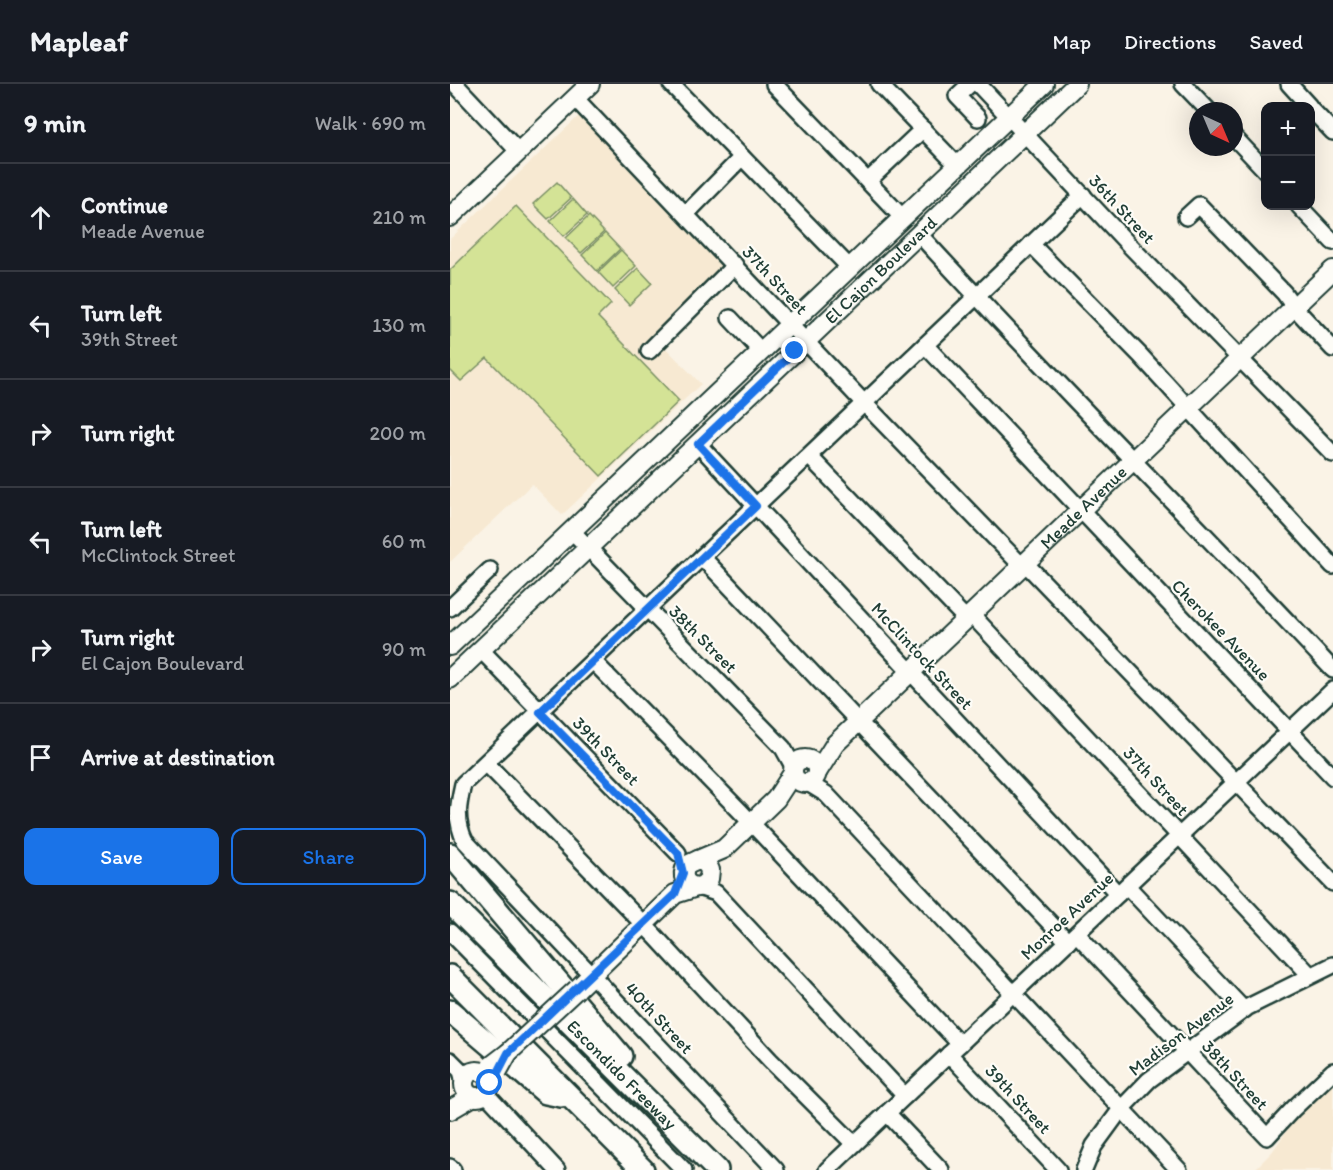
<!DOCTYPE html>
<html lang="en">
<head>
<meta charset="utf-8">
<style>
	body { margin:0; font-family:Itim,sans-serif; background:#20242c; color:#f1f3f6 }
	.controls { position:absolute; right:18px; top:18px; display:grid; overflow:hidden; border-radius:12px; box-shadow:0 6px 24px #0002 }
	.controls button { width:54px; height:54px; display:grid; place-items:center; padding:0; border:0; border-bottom:2px solid #363941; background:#171b24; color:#f1f3f6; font:30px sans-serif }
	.compass { position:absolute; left:739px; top:18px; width:54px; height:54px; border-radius:50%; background:#171b24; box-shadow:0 6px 24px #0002; rotate:136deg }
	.stop { position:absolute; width:18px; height:18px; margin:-14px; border:4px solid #1a73e8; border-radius:50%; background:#fff }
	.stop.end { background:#1a73e8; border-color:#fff; box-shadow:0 2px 6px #0008 }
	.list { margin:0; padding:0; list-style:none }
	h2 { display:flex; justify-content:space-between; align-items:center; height:78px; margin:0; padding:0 24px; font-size:26px }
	h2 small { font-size:20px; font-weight:400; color:#9ea1a6 }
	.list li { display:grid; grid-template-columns:39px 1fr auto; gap:18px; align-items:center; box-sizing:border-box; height:108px; padding:0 24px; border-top:2px solid #363941 }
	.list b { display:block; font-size:22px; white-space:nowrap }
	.list p { margin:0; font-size:20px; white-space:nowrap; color:#9ea1a6 }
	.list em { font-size:20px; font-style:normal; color:#9ea1a6 }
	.actions { display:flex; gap:12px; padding:18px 24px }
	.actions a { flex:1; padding:14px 0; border:2px solid #1a73e8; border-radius:12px; text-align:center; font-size:21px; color:#1a73e8 }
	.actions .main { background:#1a73e8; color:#fff }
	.icon { flex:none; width:33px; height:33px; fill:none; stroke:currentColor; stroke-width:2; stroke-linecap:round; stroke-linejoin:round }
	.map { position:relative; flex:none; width:883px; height:1086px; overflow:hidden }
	header { display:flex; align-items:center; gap:36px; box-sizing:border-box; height:84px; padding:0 30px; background:#171b24; border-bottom:2px solid #363941 }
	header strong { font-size:28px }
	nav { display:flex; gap:33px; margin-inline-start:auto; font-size:21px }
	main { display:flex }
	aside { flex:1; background:#171b24 }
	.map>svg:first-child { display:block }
	.built { fill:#f7e9d2 }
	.green { fill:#d4e396; stroke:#7a9065; stroke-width:1.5 }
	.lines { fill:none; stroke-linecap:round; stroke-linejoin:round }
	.minor-casing { stroke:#1f3d34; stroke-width:20 }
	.major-casing { stroke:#1f3d34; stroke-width:22 }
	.highway-casing { stroke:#1f3d34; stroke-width:26 }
	.minor { stroke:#fdfcf7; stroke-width:15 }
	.major { stroke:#fdfcf7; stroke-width:18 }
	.highway { stroke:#fdfcf7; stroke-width:21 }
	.major-bridge-casing { stroke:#1f3d34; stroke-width:22; stroke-linecap:butt }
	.major-bridge { stroke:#fdfcf7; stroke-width:18 }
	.route { stroke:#1a73e8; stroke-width:8 }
	.labels { text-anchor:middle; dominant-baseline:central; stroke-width:4.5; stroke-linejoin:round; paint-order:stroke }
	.street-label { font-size:18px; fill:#1f3d34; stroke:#fdfcf7 }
</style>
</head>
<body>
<header>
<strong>Mapleaf</strong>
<nav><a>Map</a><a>Directions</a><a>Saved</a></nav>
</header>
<main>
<aside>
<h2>9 min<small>Walk · 690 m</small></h2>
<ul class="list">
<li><svg class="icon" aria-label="ahead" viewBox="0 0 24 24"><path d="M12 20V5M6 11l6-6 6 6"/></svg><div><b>Continue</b><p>Meade Avenue</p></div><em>210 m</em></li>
<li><svg class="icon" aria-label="left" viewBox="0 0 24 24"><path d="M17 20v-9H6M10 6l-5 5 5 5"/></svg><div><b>Turn left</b><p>39th Street</p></div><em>130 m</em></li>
<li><svg class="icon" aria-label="right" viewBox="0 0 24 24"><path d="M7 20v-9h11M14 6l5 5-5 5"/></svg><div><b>Turn right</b></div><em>200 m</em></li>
<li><svg class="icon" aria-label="left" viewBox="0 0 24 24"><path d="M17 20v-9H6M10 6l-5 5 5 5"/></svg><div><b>Turn left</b><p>McClintock Street</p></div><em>60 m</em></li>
<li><svg class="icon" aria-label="right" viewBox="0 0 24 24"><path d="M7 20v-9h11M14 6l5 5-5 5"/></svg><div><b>Turn right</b><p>El Cajon Boulevard</p></div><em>90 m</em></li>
<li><svg class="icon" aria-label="arrive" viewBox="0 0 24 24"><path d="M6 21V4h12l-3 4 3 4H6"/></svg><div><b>Arrive at destination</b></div></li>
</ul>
<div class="actions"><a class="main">Save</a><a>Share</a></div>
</aside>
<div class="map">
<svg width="883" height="1086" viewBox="0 0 883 1086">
	<rect width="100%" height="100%" fill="#faf3e6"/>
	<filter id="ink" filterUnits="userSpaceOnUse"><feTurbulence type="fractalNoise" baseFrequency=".0167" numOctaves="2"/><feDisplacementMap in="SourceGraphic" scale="12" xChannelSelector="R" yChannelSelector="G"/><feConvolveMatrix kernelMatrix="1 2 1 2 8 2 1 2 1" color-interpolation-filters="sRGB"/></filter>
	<g filter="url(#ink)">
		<g class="built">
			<polygon points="129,32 281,193 211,259 251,300 112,431 82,400 0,478 0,155"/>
			<polygon points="883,994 883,1086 804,1086 822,1068 857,1018"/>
		</g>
		<g class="green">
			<polygon points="107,98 121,114 98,135 83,120"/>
			<polygon points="123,115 137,131 114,152 100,137"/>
			<polygon points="66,122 161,220 148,233 229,317 151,392 37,274 11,297 0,286 0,186"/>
			<polygon points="139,132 154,148 131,169 116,154"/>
			<polygon points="155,149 170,165 147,187 132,171"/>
			<polygon points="171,166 186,182 163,204 148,188"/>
			<polygon points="188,184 202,199 179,221 165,206"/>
		</g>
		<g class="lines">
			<g class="minor-casing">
				<g id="minor">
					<polyline points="5,0 69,68"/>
					<polyline points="221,0 400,184"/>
					<polyline points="324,0 453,134"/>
					<polyline points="429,0 508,82"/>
					<polyline points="520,0 507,12 528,34"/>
					<polyline points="528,0 681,163 883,370"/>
					<polyline points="733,0 759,27"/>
					<polyline points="839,0 859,22"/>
					<polyline points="125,14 414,319 572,482"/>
					<polyline points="860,24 883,48"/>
					<polyline points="784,53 816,87"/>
					<polyline points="418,97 473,45"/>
					<polyline points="849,122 883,158"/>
					<polyline points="236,130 292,73"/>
					<polyline points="736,133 749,121 834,209 844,223 883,265"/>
					<path d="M469,150C604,298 746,439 883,586"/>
					<polyline points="581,160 690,271 883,482"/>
					<polyline points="280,234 311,267"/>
					<polyline points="475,261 883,693"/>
					<polyline points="199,267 285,181"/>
					<polyline points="248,360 668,810"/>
					<polyline points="359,372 516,535"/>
					<polyline points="122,447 333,664 343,682"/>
					<polyline points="252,473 618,858"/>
					<polyline points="575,479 883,799"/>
					<polyline points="0,524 40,486"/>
					<polyline points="521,530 860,891"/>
					<polyline points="31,566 228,769"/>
					<polyline points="143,577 290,727 510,960"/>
					<polyline points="36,679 205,852 320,976 404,1060"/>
					<polyline points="358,699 376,710 729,1086"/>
					<polyline points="677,802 794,926"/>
					<polyline points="248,803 266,809 455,1012"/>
					<polyline points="0,848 234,1086"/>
					<polyline points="627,850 817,1053 843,1025 883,987"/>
					<polyline points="499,970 608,1086"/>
					<polyline points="0,976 11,987 14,998"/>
					<polyline points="36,1010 107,1086"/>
					<polyline points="437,1029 491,1086"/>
					<polyline points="0,1083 3,1086"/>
					<path d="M326,1086L15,757C5,736 8,722 13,700L633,111"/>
					<polyline points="377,1086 883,606"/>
					<polyline points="634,1086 644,1062 671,1025 699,996 798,923 883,881"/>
				</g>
			</g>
			<g class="major-casing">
				<g id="major">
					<polyline points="0,133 140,0"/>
					<polyline points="0,562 594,0"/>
					<path id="s1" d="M0,595L627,0"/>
					<circle cx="355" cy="687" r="12"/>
					<path id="s2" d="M368,687L385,660L883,186"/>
					<polyline points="248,776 274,765 326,715 343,689"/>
					<path d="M127,905L225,810L253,801L259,795L260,786L256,779L248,776L237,781C230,792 235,802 248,803"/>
					<circle cx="27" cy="1000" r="13"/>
					<polyline points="0,1026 22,1013"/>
				</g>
			</g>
			<g class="highway-casing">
				<g id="highway">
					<polyline points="0,770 171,972"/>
					<path id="s3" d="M0,819L267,1086"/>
					<polyline points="0,892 193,1086"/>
					<polyline points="0,927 96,1009 111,1012"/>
				</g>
			</g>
			<use href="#minor" class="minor"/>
			<use href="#major" class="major"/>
			<use href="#highway" class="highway"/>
			<g class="major-bridge-casing">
				<g id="major-bridge">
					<polyline points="58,969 127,905"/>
					<polyline points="41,982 58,969 48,987"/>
				</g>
			</g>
			<use href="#major-bridge" class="major-bridge"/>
		</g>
	</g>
	<g class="lines" filter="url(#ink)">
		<polyline class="route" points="40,999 40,1004 58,969 225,810 233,789 228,769 90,628 306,422 248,360 345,267"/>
	</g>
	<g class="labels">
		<g class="street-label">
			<text transform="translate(672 125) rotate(47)">36th Street</text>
			<text stroke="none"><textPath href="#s1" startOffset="594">El Cajon Boulevard</textPath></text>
			<text transform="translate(325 196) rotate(47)">37th Street</text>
			<text stroke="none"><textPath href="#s2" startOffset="375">Meade Avenue</textPath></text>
			<text transform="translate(771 546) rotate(46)">Cherokee Avenue</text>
			<text transform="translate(253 555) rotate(45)">38th Street</text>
			<text transform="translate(472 572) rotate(47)">McClintock Street</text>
			<text transform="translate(156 667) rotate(46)">39th Street</text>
			<text transform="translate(706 697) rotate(47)">37th Street</text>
			<text transform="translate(617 832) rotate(-43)">Monroe Avenue</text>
			<text transform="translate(209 934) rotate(47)">40th Street</text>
			<text transform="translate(731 950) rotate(-37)">Madison Avenue</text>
			<text stroke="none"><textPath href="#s3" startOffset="243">Escondido Freeway</textPath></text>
			<text transform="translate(785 991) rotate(47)">38th Street</text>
			<text transform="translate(568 1015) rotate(47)">39th Street</text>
		</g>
	</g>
</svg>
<div class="controls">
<button>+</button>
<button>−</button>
</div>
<svg class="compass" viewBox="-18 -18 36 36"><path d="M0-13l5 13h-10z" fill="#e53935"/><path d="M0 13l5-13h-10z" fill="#9ea1a6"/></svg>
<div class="stop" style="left:40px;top:999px"></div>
<div class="stop end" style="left:345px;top:267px"></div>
</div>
</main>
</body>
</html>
